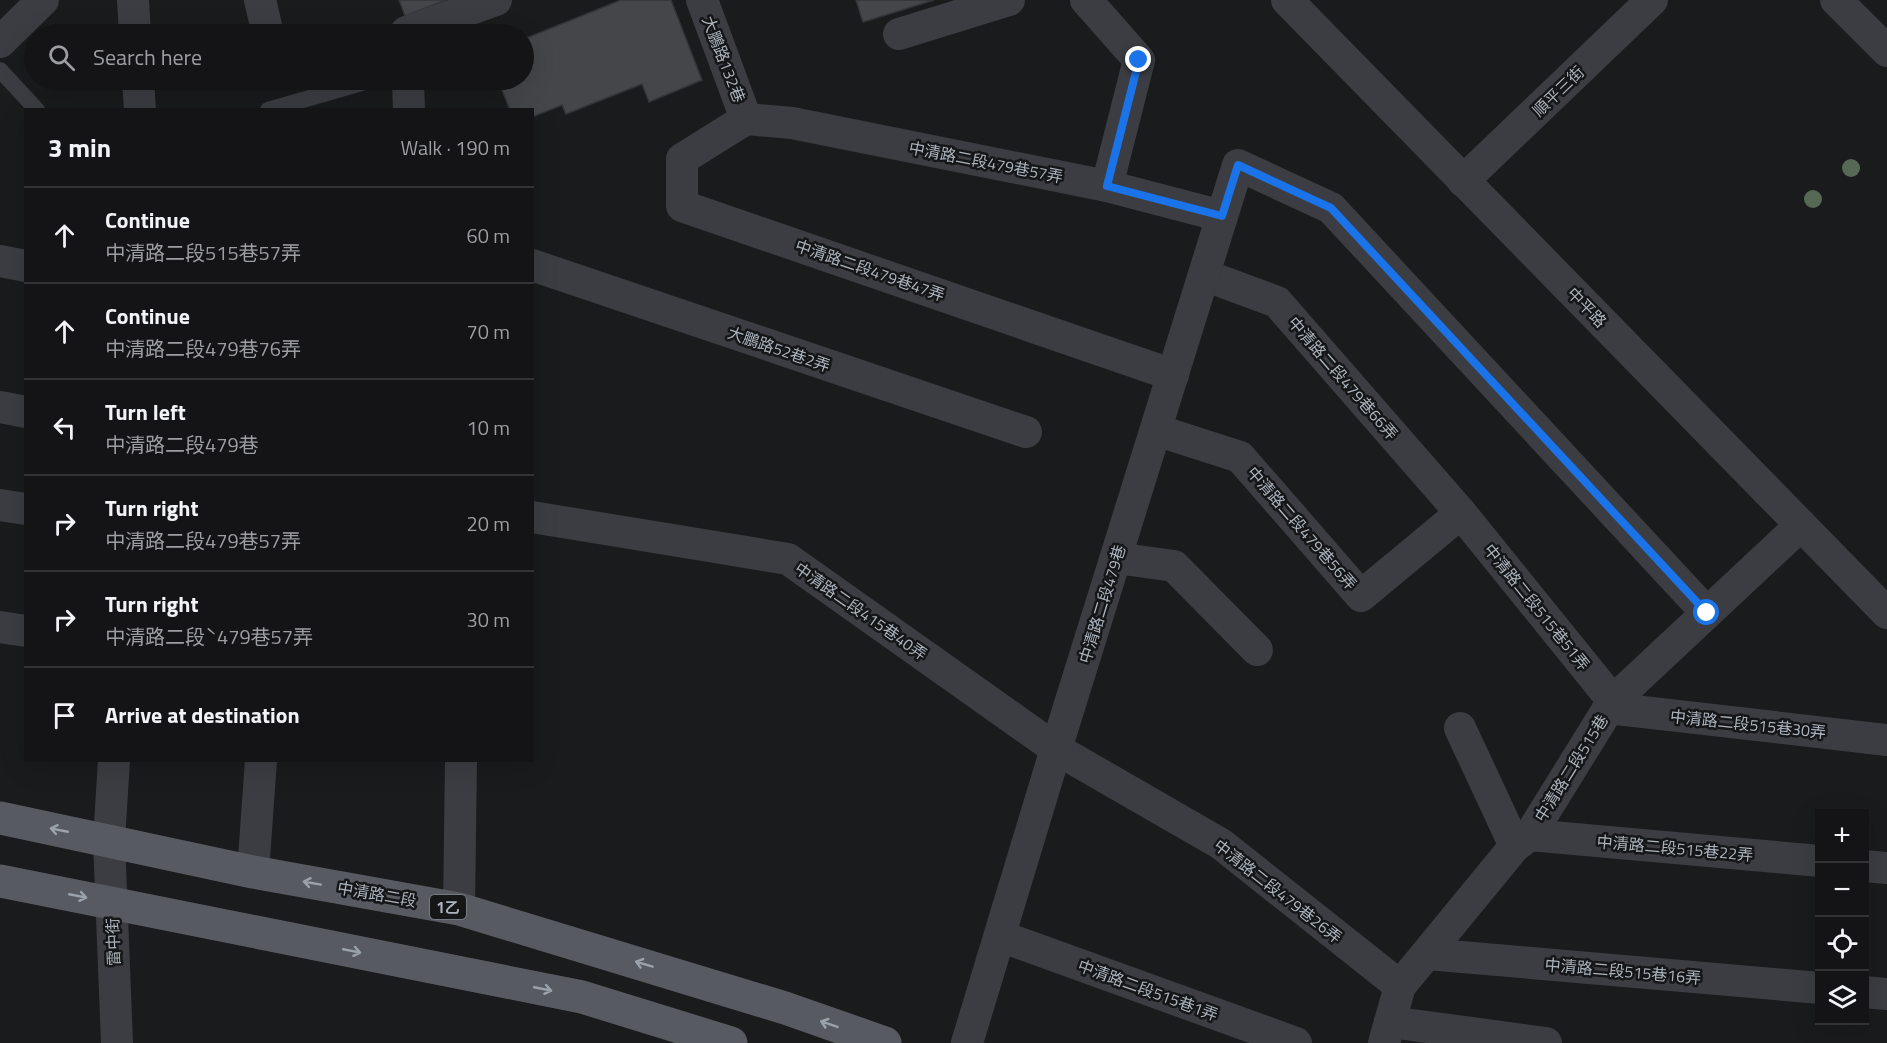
<!DOCTYPE html>
<html lang="en">
<head>
<meta charset="utf-8">
<style>
	body { margin:0; font-family:"Titillium Web","Noto Sans TC",sans-serif; background:#212123; color:#f1f3f6 }
	.controls { position:absolute; right:18px; bottom:18px; display:grid; overflow:hidden; border-radius:0px; box-shadow:0 6px 24px #0002 }
	.controls button { width:54px; height:54px; display:grid; place-items:center; padding:0; border:0; border-bottom:2px solid #333335; background:#141416; color:#f1f3f6; font:30px sans-serif }
	.stop { position:absolute; width:18px; height:18px; margin:-14px; border:4px solid #1a73e8; border-radius:50%; background:#fff }
	.stop.end { background:#1a73e8; border-color:#fff; box-shadow:0 2px 6px #0008 }
	.list { margin:0; padding:0; list-style:none }
	h2 { display:flex; justify-content:space-between; align-items:center; height:78px; margin:0; padding:0 24px; font-size:26px }
	h2 small { font-size:20px; font-weight:400; color:#9d9ea1 }
	.list li { display:grid; grid-template-columns:39px 1fr auto; gap:18px; align-items:center; box-sizing:border-box; height:96px; padding:0 24px; border-top:2px solid #333335 }
	.list b { display:block; font-size:22px; white-space:nowrap }
	.list p { margin:0; font-size:20px; white-space:nowrap; color:#9d9ea1 }
	.list em { font-size:20px; font-style:normal; color:#9d9ea1 }
	.icon { flex:none; width:33px; height:33px; fill:none; stroke:currentColor; stroke-width:2; stroke-linecap:round; stroke-linejoin:round }
	.map { position:relative; flex:none; width:1887px; height:1043px; overflow:hidden }
	.search { position:absolute; background:#141416; box-shadow:0 6px 24px #0002; left:24px; top:24px; width:510px; height:66px; display:flex; align-items:center; gap:15px; box-sizing:border-box; padding:0 21px; border-radius:33px; color:#9d9ea1; font-size:22px }
	.panel { position:absolute; background:#141416; box-shadow:0 6px 24px #0002; left:24px; top:108px; width:510px; height:654px; border-radius:0px }
	.map>svg:first-child { display:block }
	.building { fill:#44464a; stroke:#343539; stroke-width:1.5 }
	.lines { fill:none; stroke-linecap:round; stroke-linejoin:round }
	.lane { stroke:#3b3d42; stroke-width:16 }
	.street { stroke:#3b3d42; stroke-width:32 }
	.primary { stroke:#575b61; stroke-width:33 }
	.tree { fill:#556955 }
	.oneway { stroke:#9ba2ab }
	.route { stroke:#1a73e8; stroke-width:8 }
	.labels { text-anchor:middle; dominant-baseline:central; stroke-width:5; stroke-linejoin:round; paint-order:stroke }
	.shield { fill:#151618; stroke:#7f858c; stroke-width:1.5 }
	.shield-label { font-size:15px; font-weight:bold; fill:#acb4bd }
	.street-label { font-size:16px; fill:#acb4bd; stroke:#151618 }
</style>
</head>
<body>
<div class="map">
<svg width="1887" height="1043" viewBox="0 0 1887 1043">
	<rect width="100%" height="100%" fill="#1a1b1d"/>
	<g class="building">
		<polygon points="399,0 446,0 405,16"/>
		<polygon points="621,0 671,0 702,80 649,102 642,84 566,114 562,105 532,117 532,110 510,110 498,80 524,80 524,39"/>
		<polygon points="856,0 934,0 863,22"/>
	</g>
	<g class="lines">
		<g class="lane">
			<polyline points="0,70 37,110"/>
			<polyline points="268,110 372,80"/>
		</g>
		<g class="street">
			<polyline points="133,0 135,34"/>
			<polyline points="260,0 268,34"/>
			<polyline points="702,0 746,119"/>
			<polyline points="1086,0 1139,60 1107,186"/>
			<polyline points="1287,0 1887,613"/>
			<polyline points="1836,0 1887,51"/>
			<polyline points="406,34 406,32 496,0"/>
			<polyline points="899,34 1009,0"/>
			<polyline points="0,42 43,0"/>
			<polyline points="138,80 140,110"/>
			<polyline points="408,80 409,110"/>
			<polyline points="746,119 682,159 682,206 1173,375"/>
			<polyline points="746,119 792,123 1107,186 1222,216"/>
			<polyline points="1463,181 1652,0"/>
			<polyline points="0,261 26,266"/>
			<polyline points="532,265 1026,432"/>
			<polyline points="1204,275 1277,302 1461,513 1613,701"/>
			<polyline points="0,407 26,412"/>
			<polyline points="1156,430 1240,457 1361,596 1461,513"/>
			<polyline points="0,505 26,509"/>
			<polyline points="532,517 788,559 1056,749 1221,844 1400,986"/>
			<polyline points="1116,558 1174,566 1257,650"/>
			<polyline points="0,627 26,631"/>
			<polyline points="1608,708 1887,740"/>
			<polyline points="1460,728 1515,846"/>
			<polyline points="114,760 109,840 117,1043"/>
			<polyline points="1530,835 1820,861"/>
			<polyline points="1864,866 1887,868"/>
			<polyline points="253,872 261,760"/>
			<polyline points="459,909 461,760"/>
			<polyline points="1000,936 1296,1043"/>
			<polyline points="1427,954 1820,988"/>
			<polyline points="1864,992 1887,994"/>
			<polyline points="1390,1022 1546,1043"/>
			<polyline points="967,1043 1056,749 1238,165 1331,208 1707,613"/>
			<polyline points="1384,1043 1400,986 1515,846 1530,835 1613,701 1801,525"/>
		</g>
		<g class="primary">
			<polyline points="0,818 253,872 459,909 785,1008 885,1043"/>
			<polyline points="0,881 582,997 731,1043"/>
		</g>
	</g>
	<g class="tree">
		<circle cx="1851" cy="168" r="9"/>
		<circle cx="1813" cy="199" r="9"/>
	</g>
	<defs><path id="oneway-shaft" d="M-6 0H5M1.5-3L5.5 0L1.5 3" fill="none" stroke-width="1.6" stroke-linecap="round" stroke-linejoin="round" transform="scale(1.5)"/></defs>
	<g class="oneway">
		<use href="#oneway-shaft" transform="translate(59 830) rotate(-169)"/>
		<use href="#oneway-shaft" transform="translate(312 883) rotate(-170)"/>
		<use href="#oneway-shaft" transform="translate(78 896) rotate(11)"/>
		<use href="#oneway-shaft" transform="translate(352 951) rotate(11)"/>
		<use href="#oneway-shaft" transform="translate(644 964) rotate(-163)"/>
		<use href="#oneway-shaft" transform="translate(543 989) rotate(11)"/>
		<use href="#oneway-shaft" transform="translate(829 1024) rotate(-161)"/>
	</g>
	<g class="lines">
		<polyline class="route" points="1139,60 1107,186 1222,216 1238,165 1331,208 1707,613"/>
	</g>
	<g class="labels">
		<rect class="shield" x="430" y="895" width="36" height="24" rx="4.5"/>
		<g class="shield-label">
			<text x="448" y="907">1乙</text>
		</g>
		<g class="street-label">
			<text transform="translate(724 59) rotate(69)">大鵬路132巷</text>
			<text transform="translate(1558 91) rotate(-44)">順平三街</text>
			<text transform="translate(986 162) rotate(11)">中清路二段479巷57弄</text>
			<text transform="translate(870 270) rotate(19)">中清路二段479巷47弄</text>
			<text transform="translate(1587 307) rotate(46)">中平路</text>
			<text transform="translate(779 349) rotate(19)">大鵬路52巷2弄</text>
			<text transform="translate(1343 378) rotate(49)">中清路二段479巷66弄</text>
			<text transform="translate(1302 528) rotate(49)">中清路二段479巷56弄</text>
			<text transform="translate(1102 604) rotate(-73)">中清路二段479巷</text>
			<text transform="translate(1537 607) rotate(51)">中清路二段515巷51弄</text>
			<text transform="translate(861 611) rotate(35)">中清路二段415巷40弄</text>
			<text transform="translate(1748 724) rotate(6)">中清路二段515巷30弄</text>
			<text transform="translate(1571 768) rotate(-58)">中清路二段515巷</text>
			<text transform="translate(1675 848) rotate(5)">中清路二段515巷22弄</text>
			<text transform="translate(1278 891) rotate(38)">中清路二段479巷26弄</text>
			<text transform="translate(377 894) rotate(10)">中清路二段</text>
			<text transform="translate(113 942) rotate(-92)">雷中街</text>
			<text transform="translate(1623 971) rotate(5)">中清路二段515巷16弄</text>
			<text transform="translate(1148 990) rotate(20)">中清路二段515巷1弄</text>
		</g>
	</g>
</svg>
<div class="controls">
<button>+</button>
<button>−</button>
<button><svg class="icon" aria-label="locate" viewBox="0 0 24 24"><circle cx="12" cy="12" r="6"/><path d="M12 2v4M12 18v4M2 12h4M18 12h4"/></svg></button>
<button><svg class="icon" aria-label="layers" viewBox="0 0 24 24"><path d="M12 4l9 5-9 5-9-5zM3 14l9 5 9-5"/></svg></button>
</div>
<div class="stop" style="left:1707px;top:613px"></div>
<div class="stop end" style="left:1139px;top:60px"></div>
<div class="search"><svg class="icon" aria-label="search" viewBox="0 0 24 24"><circle cx="10" cy="10" r="6"/><path d="M15 15l6 6"/></svg>Search here</div>
<section class="panel">
<h2>3 min<small>Walk · 190 m</small></h2>
<ul class="list">
<li><svg class="icon" aria-label="ahead" viewBox="0 0 24 24"><path d="M12 20V5M6 11l6-6 6 6"/></svg><div><b>Continue</b><p>中清路二段515巷57弄</p></div><em>60 m</em></li>
<li><svg class="icon" aria-label="ahead" viewBox="0 0 24 24"><path d="M12 20V5M6 11l6-6 6 6"/></svg><div><b>Continue</b><p>中清路二段479巷76弄</p></div><em>70 m</em></li>
<li><svg class="icon" aria-label="left" viewBox="0 0 24 24"><path d="M17 20v-9H6M10 6l-5 5 5 5"/></svg><div><b>Turn left</b><p>中清路二段479巷</p></div><em>10 m</em></li>
<li><svg class="icon" aria-label="right" viewBox="0 0 24 24"><path d="M7 20v-9h11M14 6l5 5-5 5"/></svg><div><b>Turn right</b><p>中清路二段479巷57弄</p></div><em>20 m</em></li>
<li><svg class="icon" aria-label="right" viewBox="0 0 24 24"><path d="M7 20v-9h11M14 6l5 5-5 5"/></svg><div><b>Turn right</b><p>中清路二段ˋ479巷57弄</p></div><em>30 m</em></li>
<li><svg class="icon" aria-label="arrive" viewBox="0 0 24 24"><path d="M6 21V4h12l-3 4 3 4H6"/></svg><div><b>Arrive at destination</b></div></li>
</ul>
</section>
</div>
</body>
</html>
